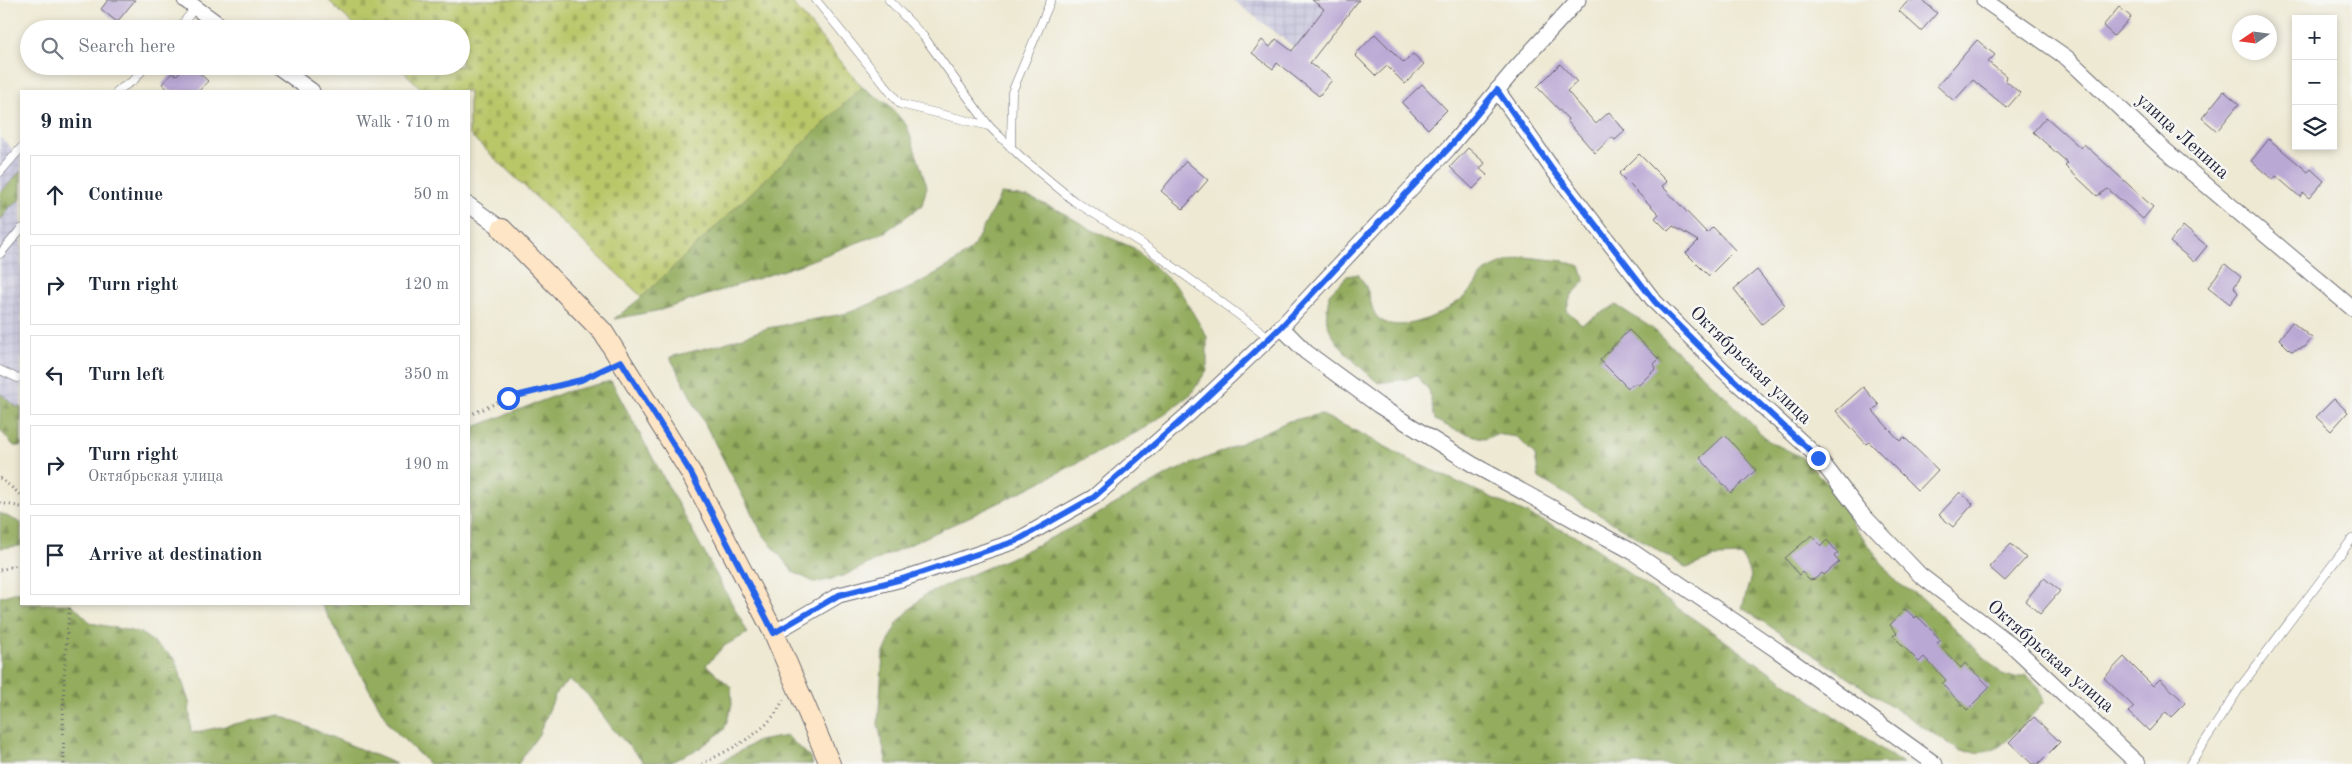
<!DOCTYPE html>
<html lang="en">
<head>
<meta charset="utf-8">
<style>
	body { margin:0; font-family:"Old Standard TT",serif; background:#f2f2f3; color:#1f2937 }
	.controls { position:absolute; right:15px; top:15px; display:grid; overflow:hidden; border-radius:0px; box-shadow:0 2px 8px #0003 }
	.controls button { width:45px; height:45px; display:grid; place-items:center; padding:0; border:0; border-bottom:1px solid #e0e1e3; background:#fff; color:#1f2937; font:25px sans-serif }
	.compass { position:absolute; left:2232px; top:15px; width:45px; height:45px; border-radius:50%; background:#fff; box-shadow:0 2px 8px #0003; rotate:257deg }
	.stop { position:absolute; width:15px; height:15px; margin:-11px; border:4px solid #2563eb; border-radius:50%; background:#fff }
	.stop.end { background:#2563eb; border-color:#fff; box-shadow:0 1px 5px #0008 }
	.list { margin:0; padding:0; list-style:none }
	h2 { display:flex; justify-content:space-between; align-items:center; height:65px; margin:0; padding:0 20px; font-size:21px }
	h2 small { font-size:16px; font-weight:400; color:#747a83 }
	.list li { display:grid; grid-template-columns:32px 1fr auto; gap:15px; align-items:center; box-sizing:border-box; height:80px; margin:0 10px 10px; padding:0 10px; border:1px solid #e0e1e3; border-radius:0px }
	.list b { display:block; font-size:19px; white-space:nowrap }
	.list p { margin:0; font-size:16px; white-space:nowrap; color:#747a83 }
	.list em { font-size:16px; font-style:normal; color:#747a83 }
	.icon { flex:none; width:28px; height:28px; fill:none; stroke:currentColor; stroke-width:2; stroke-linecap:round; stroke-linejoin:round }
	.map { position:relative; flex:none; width:2352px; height:764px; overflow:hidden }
	.search { position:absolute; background:#fff; box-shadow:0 2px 8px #0003; left:20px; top:20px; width:450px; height:55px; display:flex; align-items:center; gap:12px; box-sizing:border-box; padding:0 18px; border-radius:28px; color:#747a83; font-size:19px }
	.panel { position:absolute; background:#fff; box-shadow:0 2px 8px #0003; left:20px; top:90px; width:450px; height:515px; border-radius:0px }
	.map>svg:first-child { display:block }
	.industrial { fill:url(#industrial-grid) }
	.forest { fill:url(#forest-firs); stroke:#5a674c }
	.cemetery { fill:url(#cemetery-stones); stroke:#6e7452 }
	.building { fill:#b9a7d4 }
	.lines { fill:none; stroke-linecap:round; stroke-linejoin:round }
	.lane-casing { stroke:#696870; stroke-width:9 }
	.street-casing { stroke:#696870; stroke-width:17 }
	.secondary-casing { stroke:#696870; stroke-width:22 }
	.path { stroke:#696870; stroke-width:3; stroke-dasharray:1 4; stroke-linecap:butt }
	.lane { stroke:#fff; stroke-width:8 }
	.street { stroke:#fff; stroke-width:15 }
	.secondary { stroke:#fee5c5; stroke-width:20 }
	.route { stroke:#2563eb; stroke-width:6 }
	.labels { text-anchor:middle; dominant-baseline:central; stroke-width:5; stroke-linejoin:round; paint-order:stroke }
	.street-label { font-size:19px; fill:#22223b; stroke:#f6f6f2 }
</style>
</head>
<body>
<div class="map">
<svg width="2352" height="764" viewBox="0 0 2352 764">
	<defs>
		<pattern id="industrial-grid" width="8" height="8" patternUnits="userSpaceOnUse" patternTransform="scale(1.25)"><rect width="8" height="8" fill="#c3c1db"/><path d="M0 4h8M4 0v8" fill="none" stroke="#a7a6bd"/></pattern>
		<pattern id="forest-firs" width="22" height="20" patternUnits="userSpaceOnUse" patternTransform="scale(1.25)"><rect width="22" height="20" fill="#93ac5d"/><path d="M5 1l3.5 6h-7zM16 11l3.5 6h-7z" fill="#788c4e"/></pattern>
		<pattern id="cemetery-stones" width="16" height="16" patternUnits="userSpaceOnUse" patternTransform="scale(1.25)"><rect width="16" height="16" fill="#bac769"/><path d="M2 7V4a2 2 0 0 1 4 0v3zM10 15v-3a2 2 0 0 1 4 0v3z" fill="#a0ab5c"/></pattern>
	</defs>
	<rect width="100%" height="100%" fill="#f6f6f2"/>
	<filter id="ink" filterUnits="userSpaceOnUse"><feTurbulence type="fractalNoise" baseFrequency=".02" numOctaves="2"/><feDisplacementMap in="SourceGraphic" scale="10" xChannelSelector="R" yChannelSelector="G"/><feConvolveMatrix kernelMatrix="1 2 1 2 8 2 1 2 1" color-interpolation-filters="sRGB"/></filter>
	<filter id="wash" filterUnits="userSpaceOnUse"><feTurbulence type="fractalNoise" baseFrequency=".0096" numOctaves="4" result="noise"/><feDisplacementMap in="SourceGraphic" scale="20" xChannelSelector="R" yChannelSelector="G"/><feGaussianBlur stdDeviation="1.12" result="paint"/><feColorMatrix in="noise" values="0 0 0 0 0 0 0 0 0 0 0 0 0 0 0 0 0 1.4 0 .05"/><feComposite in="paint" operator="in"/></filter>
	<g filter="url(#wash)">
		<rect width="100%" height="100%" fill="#eee9d3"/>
		<g class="industrial">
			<polygon points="1233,0 1359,0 1312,61"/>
			<polygon points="0,137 21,158 21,421 0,402"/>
		</g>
		<g class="forest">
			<polygon points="862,87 888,104 907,126 927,186 922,205 885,232 799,265 661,310 614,319 642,297"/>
			<polygon points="21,171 21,199 10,207 0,221 0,193"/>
			<polygon points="1001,194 1028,197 1060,211 1092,230 1134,248 1179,289 1207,337 1207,370 1191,394 1147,427 1007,499 843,576 816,583 793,572 762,533 670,357 722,344 768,328 848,313 912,287 952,264 972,249"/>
			<path d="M1525,257L1564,261L1580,266L1585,281L1571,296L1566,310L1582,324L1616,305L1652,328L1726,397L1767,440L1801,457L1829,485L1854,526L1896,582L1922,598L2002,674L2015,678L2026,675L2039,687L2044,702C2034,713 2007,744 1995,749C1984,754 1972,752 1960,751L1742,608L1751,576L1742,556L1715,557L1687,568L1539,478L1535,455L1517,437L1496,434L1485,439L1455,430L1435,420L1429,390L1416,375L1407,379L1378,383C1360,366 1334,347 1327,322C1325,314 1329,302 1329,294L1347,276L1358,274C1361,279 1364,283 1366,287C1372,299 1370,314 1382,321C1407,335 1456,308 1472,289C1477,284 1479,275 1486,271C1498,264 1511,260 1525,257Z"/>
			<polygon points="611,381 748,633 724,646 706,665 731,687 732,705 724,730 700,748 673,761 645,763 612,728 587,694 570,680 557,691 539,734 518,764 429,764 390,726 321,604 469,604 469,429 565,392"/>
			<polygon points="0,393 16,407 21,407 21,446 14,446 0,430"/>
			<polygon points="1320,414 1362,434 1412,461 1586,541 1659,595 1903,764 887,764 878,724 883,655 897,623 924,595 1019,554 1098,514 1172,472 1228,449 1289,421"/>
			<polygon points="0,513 21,523 21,546 0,548"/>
			<polygon points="21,591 21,604 72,604 91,623 141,633 175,659 189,702 191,733 279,715 396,764 0,764 0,597"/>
			<polygon points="787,736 809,756 813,764 717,764 758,741"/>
		</g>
		<polygon class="cemetery" points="328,0 790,0 862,87 642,297 469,134 469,91 424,91 398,66 461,66 461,29 358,29"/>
		<g id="blocks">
			<g class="building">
				<polygon points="108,0 135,0 117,22 101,9"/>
				<polygon points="1312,0 1359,0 1310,63 1332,80 1319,96 1277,63 1273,69 1252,53 1262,40 1270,47 1276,39 1292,51 1324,9"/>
				<polygon points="1909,0 1922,0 1937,13 1921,31 1899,11"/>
				<polygon points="2119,7 2131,17 2114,36 2103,26"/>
				<polygon points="1375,34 1404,63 1413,54 1424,64 1405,84 1387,66 1376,76 1355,55"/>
				<polygon points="1977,40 1995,55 1988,62 2006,76 2005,80 2020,93 2007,108 1973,80 1954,101 1937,86"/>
				<polygon points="1560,64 1577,82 1567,91 1596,124 1609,112 1625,131 1615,140 1612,137 1595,153 1567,121 1568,119 1537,87"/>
				<polygon points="185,66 192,66 208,81 199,91 170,91 162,84 172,73 177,75"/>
				<polygon points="1422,84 1447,110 1428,129 1402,103"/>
				<polygon points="2224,91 2239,104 2217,131 2202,118"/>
				<polygon points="2046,117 2081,148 2084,144 2153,207 2143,219 2108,189 2097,196 2065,166 2068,163 2033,132"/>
				<polygon points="2269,139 2308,172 2311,169 2324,181 2309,198 2303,193 2300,197 2276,176 2273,180 2251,161"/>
				<polygon points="1468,148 1485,163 1480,169 1487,175 1473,189 1450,167"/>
				<polygon points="1639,154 1667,182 1662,186 1707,233 1713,227 1735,250 1709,276 1686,253 1698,241 1673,226 1668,231 1655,218 1659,214 1619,174"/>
				<polygon points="1186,161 1208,180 1183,209 1161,191"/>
				<polygon points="2183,226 2207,246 2194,262 2170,242"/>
				<polygon points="2225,264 2241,277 2234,287 2238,293 2230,304 2208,287"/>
				<polygon points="1757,270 1785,305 1762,324 1734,289"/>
				<polygon points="2292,322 2312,338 2305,347 2291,351 2279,339"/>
				<polygon points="1629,330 1659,359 1654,364 1656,368 1639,385 1636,383 1628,388 1600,360"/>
				<polygon points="1863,387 1879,405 1873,411 1900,441 1904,437 1938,470 1918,491 1869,442 1866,444 1836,411"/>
				<polygon points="2334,399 2348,412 2331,431 2316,417"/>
				<polygon points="1725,435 1756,470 1731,493 1700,458"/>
				<polygon points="1960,492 1973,504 1953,527 1939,515"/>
				<polygon points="1812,535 1821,546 1827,540 1838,553 1834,556 1839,562 1824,575 1822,573 1815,579 1809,580 1802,572 1799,575 1785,558"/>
				<polygon points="2011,544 2026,558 2005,581 1989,567"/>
				<polygon points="2044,578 2060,591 2040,614 2025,601"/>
				<polygon points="1905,609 1915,618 1917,616 1941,640 1937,643 1961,668 1965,663 1990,687 1967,710 1942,684 1946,680 1924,657 1919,662 1893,636 1897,633 1890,625"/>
				<polygon points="2124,657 2153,686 2160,679 2185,703 2171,717 2166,712 2149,731 2129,712 2134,707 2104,678"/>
				<polygon points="2034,717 2060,742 2038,764 2032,764 2009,742"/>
			</g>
		</g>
	</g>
	<g filter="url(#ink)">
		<use href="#blocks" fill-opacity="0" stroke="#696870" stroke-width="1"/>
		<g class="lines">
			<g class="lane-casing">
				<g id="lane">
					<polyline points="816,0 900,104 989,126 1021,157 1074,201 1141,243 1270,338"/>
					<polyline points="889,0 924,37 989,126"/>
					<polyline points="178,29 195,8"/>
					<polyline points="117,91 134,80 146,66"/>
					<polyline points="1011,147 1012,92 1051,0"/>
					<polyline points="0,172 21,148"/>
					<polyline points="0,254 21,229"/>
					<polyline points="0,370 17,378 21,377"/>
					<polyline points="2190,764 2241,686 2352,539"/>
				</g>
			</g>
			<g class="street-casing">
				<g id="street">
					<polyline points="185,0 225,29"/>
					<polyline points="1984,0 2067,58 2160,146 2352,308"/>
					<polyline points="277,66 312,91"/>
					<polyline points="1497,90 1551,167 1655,302 1722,369 1818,457 1861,513 1920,575 2012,645 2138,764"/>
					<polyline points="469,205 502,229"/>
					<polyline points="1281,327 1306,352 1378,405 1472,464 1633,552 1778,651 1935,764"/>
					<polyline points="774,633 839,595 902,579 1016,541 1094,497 1191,412 1281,327 1448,149 1515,69 1578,0"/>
				</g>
			</g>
			<g class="secondary-casing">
				<polyline id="secondary" points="502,229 603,332 691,473 774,633 830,764"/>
			</g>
			<g class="path">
				<polyline points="469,415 508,398 581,380 605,368"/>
				<polyline points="0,478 21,495"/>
				<polyline points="0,503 21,507"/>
				<polyline points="0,570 21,564"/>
				<path d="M64,764C62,710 64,657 70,604"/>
				<path d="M702,764C731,748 769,733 783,700"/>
			</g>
			<use href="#lane" class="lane"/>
			<use href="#street" class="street"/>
			<use href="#secondary" class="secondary"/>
		</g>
	</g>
	<g class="lines" filter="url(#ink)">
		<polyline class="route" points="508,398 581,380 621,361 691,473 774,633 839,595 902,579 1016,541 1094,497 1191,412 1281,327 1448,149 1497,90 1551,167 1655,302 1722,369 1818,458"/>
	</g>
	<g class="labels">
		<g class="street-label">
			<text transform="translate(2182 137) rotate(42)">улица Ленина</text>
			<text transform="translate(1750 366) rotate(44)">Октябрьская улица</text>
			<text transform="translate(2050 657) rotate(41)">Октябрьская улица</text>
		</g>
	</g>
</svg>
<div class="controls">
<button>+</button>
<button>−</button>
<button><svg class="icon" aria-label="layers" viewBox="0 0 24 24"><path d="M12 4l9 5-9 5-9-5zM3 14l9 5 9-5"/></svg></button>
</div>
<svg class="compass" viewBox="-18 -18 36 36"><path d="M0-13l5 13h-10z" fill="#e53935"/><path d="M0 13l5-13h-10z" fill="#747a83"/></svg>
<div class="stop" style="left:508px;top:398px"></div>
<div class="stop end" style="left:1818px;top:458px"></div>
<div class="search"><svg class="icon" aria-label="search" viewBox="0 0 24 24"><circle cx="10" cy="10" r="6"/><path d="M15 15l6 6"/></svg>Search here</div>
<section class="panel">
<h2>9 min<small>Walk · 710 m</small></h2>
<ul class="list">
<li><svg class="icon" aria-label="ahead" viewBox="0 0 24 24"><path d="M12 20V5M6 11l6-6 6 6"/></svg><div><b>Continue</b></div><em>50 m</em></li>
<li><svg class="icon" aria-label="right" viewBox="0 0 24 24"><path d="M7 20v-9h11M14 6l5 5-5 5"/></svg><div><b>Turn right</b></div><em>120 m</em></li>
<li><svg class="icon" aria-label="left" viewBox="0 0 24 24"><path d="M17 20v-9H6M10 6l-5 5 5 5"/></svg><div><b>Turn left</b></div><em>350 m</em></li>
<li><svg class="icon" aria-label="right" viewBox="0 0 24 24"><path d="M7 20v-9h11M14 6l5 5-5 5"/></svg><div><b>Turn right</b><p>Октябрьская улица</p></div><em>190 m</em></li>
<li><svg class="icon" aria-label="arrive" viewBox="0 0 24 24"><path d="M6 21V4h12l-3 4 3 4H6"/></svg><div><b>Arrive at destination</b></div></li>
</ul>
</section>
</div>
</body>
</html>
